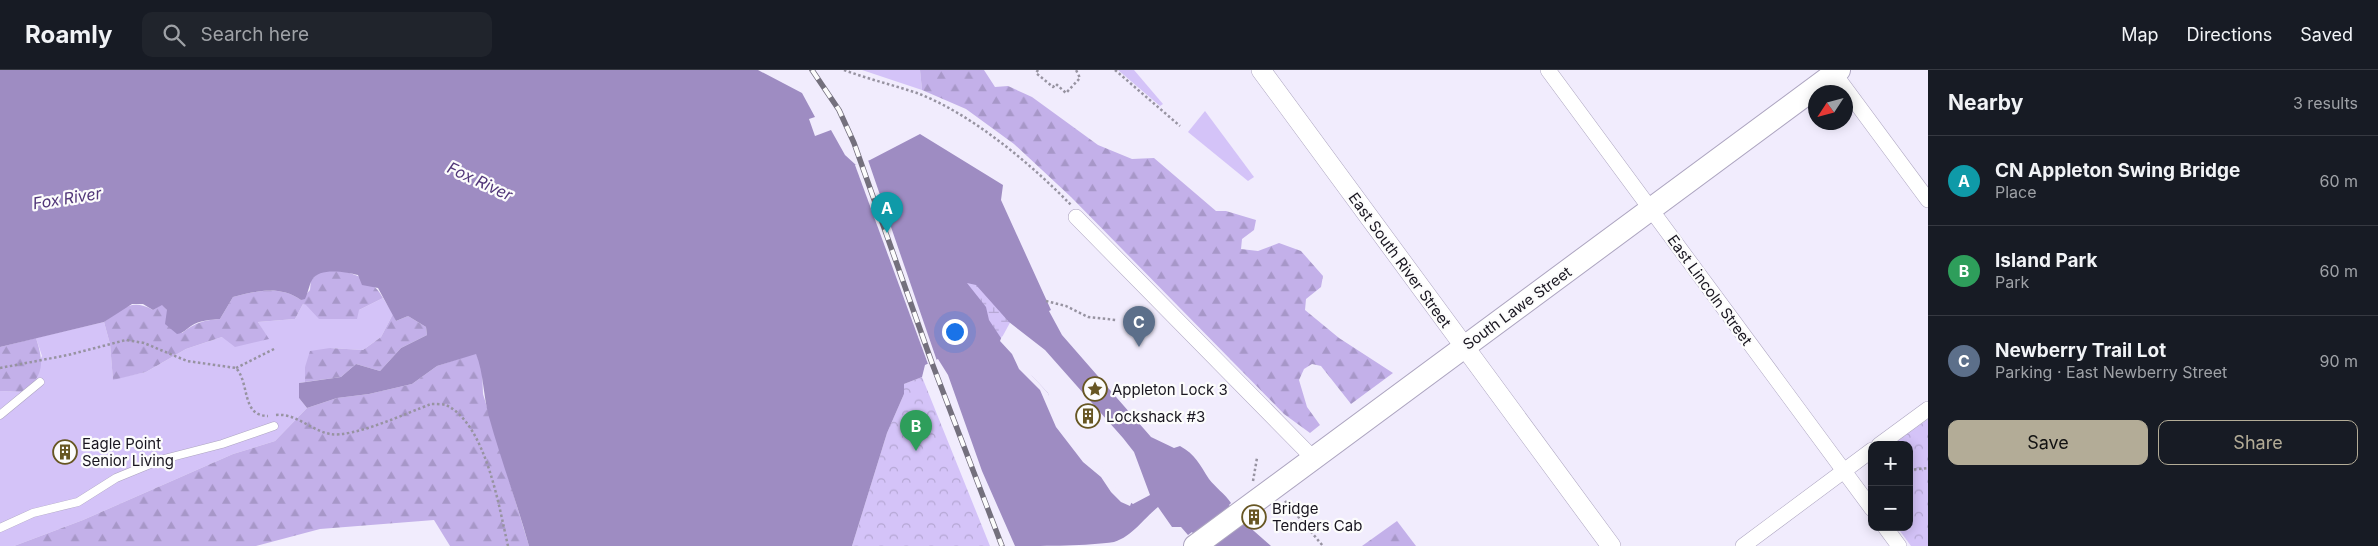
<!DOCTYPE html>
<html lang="en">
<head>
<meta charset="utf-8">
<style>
	body { margin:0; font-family:Inter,sans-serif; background:#20242c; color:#f1f3f6 }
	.controls { position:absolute; right:15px; bottom:15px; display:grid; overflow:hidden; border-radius:10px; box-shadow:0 2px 12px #0003 }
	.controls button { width:45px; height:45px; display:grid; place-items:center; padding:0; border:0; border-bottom:1px solid #363941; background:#171b24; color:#f1f3f6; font:25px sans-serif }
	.compass { position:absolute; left:1808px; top:15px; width:45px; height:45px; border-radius:50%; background:#171b24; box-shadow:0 2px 12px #0003; rotate:234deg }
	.you { position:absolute; left:954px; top:261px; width:18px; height:18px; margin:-12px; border:4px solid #fff; border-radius:50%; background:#1a73e8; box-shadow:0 0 0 8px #1a73e833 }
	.badge { display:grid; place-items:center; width:32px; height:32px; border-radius:50%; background:#b3ac97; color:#fff; font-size:16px; font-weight:700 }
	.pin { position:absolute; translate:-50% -41px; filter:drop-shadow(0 1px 2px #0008) }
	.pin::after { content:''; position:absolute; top:26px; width:18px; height:15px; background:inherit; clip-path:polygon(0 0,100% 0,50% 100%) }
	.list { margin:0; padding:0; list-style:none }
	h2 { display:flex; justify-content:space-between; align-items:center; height:65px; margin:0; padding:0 20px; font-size:21px }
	h2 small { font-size:16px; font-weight:400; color:#9ea1a6 }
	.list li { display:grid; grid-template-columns:32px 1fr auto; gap:15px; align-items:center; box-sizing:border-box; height:90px; padding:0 20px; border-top:1px solid #363941 }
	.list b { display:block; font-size:19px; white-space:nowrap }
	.list p { margin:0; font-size:16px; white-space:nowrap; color:#9ea1a6 }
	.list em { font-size:16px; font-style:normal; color:#9ea1a6 }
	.actions { display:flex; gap:10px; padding:15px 20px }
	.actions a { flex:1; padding:11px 0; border:1px solid #b3ac97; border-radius:10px; text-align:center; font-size:18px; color:#b3ac97 }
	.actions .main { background:#b3ac97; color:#111 }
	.icon { flex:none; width:28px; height:28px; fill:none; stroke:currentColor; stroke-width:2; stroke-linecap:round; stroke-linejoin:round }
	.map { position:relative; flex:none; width:1928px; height:476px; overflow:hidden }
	header { display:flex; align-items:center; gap:30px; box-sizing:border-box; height:70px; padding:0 25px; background:#171b24; border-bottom:1px solid #363941 }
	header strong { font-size:24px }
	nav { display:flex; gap:28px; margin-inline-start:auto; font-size:18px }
	.search { width:350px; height:45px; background:#20242c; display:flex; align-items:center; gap:12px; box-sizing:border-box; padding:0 18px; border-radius:10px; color:#9ea1a6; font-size:19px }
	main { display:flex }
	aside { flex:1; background:#171b24 }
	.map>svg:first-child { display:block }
	.grass { fill:#d4c3f8 }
	.forest { fill:url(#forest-firs) }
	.wetland { fill:url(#wetland-marsh) }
	.park { fill:url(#park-crowns) }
	.water { fill:#9e8cc2; fill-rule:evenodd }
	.pier { fill:#f1ecfd }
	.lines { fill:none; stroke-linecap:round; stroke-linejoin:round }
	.service-casing { stroke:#ada5c0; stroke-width:9 }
	.minor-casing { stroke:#ada5c0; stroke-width:16 }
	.tertiary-casing { stroke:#ada5c0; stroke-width:20 }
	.secondary-casing { stroke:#ada5c0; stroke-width:24 }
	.path { stroke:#9793a1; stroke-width:2.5; stroke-dasharray:2.5 2.5; stroke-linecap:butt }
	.service { stroke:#fff; stroke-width:8 }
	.minor { stroke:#fff; stroke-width:15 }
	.tertiary { stroke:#fff; stroke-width:19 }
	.secondary { stroke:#fff; stroke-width:22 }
	.rail-casing { stroke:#74707d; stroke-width:5.5 }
	.rail { stroke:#fcfcfc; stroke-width:4; stroke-dasharray:11; stroke-linecap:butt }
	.labels { text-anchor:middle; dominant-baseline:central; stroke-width:4.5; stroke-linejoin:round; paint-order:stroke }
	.street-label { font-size:15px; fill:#191620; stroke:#fcfcfc }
	.poi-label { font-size:15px; fill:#191620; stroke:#fcfcfc; text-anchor:start }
	.water-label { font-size:16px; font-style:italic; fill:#513679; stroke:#fcfcfc }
</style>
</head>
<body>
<header>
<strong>Roamly</strong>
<div class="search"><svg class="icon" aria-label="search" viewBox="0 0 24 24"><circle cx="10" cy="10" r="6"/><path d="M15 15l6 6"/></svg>Search here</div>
<nav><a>Map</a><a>Directions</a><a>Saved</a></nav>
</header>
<main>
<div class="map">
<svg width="1928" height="476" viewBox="0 0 1928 476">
	<defs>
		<pattern id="forest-firs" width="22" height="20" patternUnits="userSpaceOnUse" patternTransform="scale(1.25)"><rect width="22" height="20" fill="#c3b0e9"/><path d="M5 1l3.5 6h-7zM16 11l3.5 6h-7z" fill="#a797c8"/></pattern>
		<pattern id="wetland-marsh" width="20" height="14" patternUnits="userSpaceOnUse" patternTransform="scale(1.25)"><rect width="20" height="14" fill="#d4c3f8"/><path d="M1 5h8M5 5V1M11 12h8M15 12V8" fill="none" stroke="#b5a7d4"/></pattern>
		<pattern id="park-crowns" width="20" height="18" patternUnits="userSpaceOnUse" patternTransform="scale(1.25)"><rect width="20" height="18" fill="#d4c3f8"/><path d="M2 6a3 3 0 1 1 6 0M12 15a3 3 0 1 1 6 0" fill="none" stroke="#b5a7d4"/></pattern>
	</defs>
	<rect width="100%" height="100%" fill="#f1ecfd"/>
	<g class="grass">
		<polygon points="862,0 920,0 922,20"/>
		<polygon points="1118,0 1134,0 1163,34 1160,36"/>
		<polygon points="1205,41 1254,107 1248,111 1188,62"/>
		<polygon points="383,228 393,244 381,267 363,280 330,278 305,297 305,312 299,313 299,328 307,338 275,371 233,384 83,450 14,476 0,476 0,321 24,322 42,286 36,268 104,252 110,274 113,309 146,302 186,279 222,267 268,269 258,252 295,249 303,234 359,240"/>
	</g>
	<g class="forest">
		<polygon points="920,0 984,0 995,17 1008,16 1032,27 1098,75 1132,89 1154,88 1216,141 1226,141 1256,150 1254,160 1242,169 1241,179 1258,181 1279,173 1301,181 1323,206 1321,217 1306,229 1305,240 1339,268 1393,303 1351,334 1321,296 1312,294 1304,299 1299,310 1307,337 1320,355 1310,363 1284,344 1071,127 1014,74 966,39 922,20"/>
		<path d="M339,200C358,205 374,211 383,228L359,240L357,249H319L306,235L303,234L295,249L258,252L269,269L235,277L222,267L186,279L146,302L113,310L110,274L104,252C123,239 131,228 153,240L162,234L167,240V245L182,263C195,253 203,250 220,249L233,227C257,221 279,215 301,230L310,220L311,210L319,202Z"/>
		<polygon points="393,244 396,251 408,246 426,257 427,265 401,278 380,301 356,294 341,307 305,312 305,297 310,281 330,278 363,280 381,267"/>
		<path d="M36,268C44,293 44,305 24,322L0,321V277Z"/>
		<polygon points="476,283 482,299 483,324 529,476 450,476 434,450 320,459 256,476 14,476 83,450 233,384 275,371 307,338 337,328 369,324 412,314 437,296"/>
		<polygon points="1397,451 1416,476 1362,476"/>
	</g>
	<polygon class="wetland" points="959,198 1012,249 1000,271 974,229"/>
	<g class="park">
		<polygon points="922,307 990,476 852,476 887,363 904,324 904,314"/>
		<polygon points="1928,349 1928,476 1911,476 1897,457 1909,457 1909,375 1892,375"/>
	</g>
	<path class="water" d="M0,0H758L802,23L815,47L809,49L815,66L831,60L845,85L856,95L870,90L920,64L1003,115L1001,130L1051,240L1049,241L1062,265L1151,367L1174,378L1180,376C1195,384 1200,395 1209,409C1215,417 1225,424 1231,433L1229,435L1244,455L1246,454L1271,476H1202L1192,462L1188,465L1181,457H1172L1158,437C1144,448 1133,466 1114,472C1087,476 1045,476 1015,476L982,401L948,305L938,289L925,295L922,307L904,314V324L887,363L852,476H529C517,433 501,390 489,347C483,326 484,304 476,284L437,296L412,314L369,324L337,328L307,338L299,328V313L341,307L356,294L380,301L401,278L427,265L426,257L408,246L396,251L378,218L362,215L358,205C346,202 319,197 312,210C309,215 308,223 305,229L301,230C279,215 257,221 233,227L220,249C209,250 200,250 191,256C186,259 184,263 177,264L165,254L167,240L162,235L153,240L143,234H132L104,252L0,277ZM967,213L976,215L1009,252L1045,280L1123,368L1134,382L1150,425L1133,434L1116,423L1052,341L1048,323L1032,306L1021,299L1018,286L1001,268L989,250L986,237Z"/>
	<g class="pier">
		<polygon points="868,90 937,291 928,294 855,95"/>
		<polygon points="1002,266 1019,285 1024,297 1048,323 1054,340 1077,372 1102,397 1118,421 1132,431 1130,436 1121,432 1111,422 1101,407 1083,392 1056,357 1040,320 1019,299 1012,284 1000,271"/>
	</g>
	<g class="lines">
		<g class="service-casing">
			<g id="service">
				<polyline points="0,345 40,312"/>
				<polyline points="0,458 33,443 78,432 116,408 160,390 222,374 274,356"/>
			</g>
		</g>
		<g class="minor-casing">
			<g id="minor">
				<polyline points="1548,0 1872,439"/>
				<polyline points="1834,3 1928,130"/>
				<polyline points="1076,147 1313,388"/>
				<polyline points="1879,375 1928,339"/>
				<polyline points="1885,457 1899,476"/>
				<polyline points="1743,476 1872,380"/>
			</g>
		</g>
		<g class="tertiary-casing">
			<polyline id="tertiary" points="1261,0 1611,476"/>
		</g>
		<g class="secondary-casing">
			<polyline id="secondary" points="1195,476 1839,0"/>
		</g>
		<g class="path">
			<path d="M844,0C868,9 893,15 917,23C972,44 1031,94 1071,135"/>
			<polyline points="1038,0 1036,3 1053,17 1056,14 1066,23 1080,8 1076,0"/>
			<polyline points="1115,0 1180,56"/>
			<polyline points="1046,231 1066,236 1088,247 1116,250"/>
			<path d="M0,298L68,285L126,270L144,273L187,291L236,298C250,313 241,346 268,346"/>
			<polyline points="236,298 276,278"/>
			<path d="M276,345C296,343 310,360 330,364C353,368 407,343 431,334C436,334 442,334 446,335C486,354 499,437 508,476"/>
			<polyline points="1909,400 1928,398"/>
			<polyline points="1253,411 1257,388"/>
			<polyline points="1285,431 1323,476"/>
		</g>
		<use href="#service" class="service"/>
		<use href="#minor" class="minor"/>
		<use href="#tertiary" class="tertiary"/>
		<use href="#secondary" class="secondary"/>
		<g class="rail-casing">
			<polyline id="rail" points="812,0 839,40 854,73 932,293 1002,476"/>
		</g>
		<use href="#rail" class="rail"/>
	</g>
	<defs>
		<g id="sight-ring" transform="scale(1.25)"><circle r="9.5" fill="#fcfcfc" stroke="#675623" stroke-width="1.5"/><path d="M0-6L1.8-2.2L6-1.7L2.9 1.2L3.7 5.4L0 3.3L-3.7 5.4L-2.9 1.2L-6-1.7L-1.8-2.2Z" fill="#675623"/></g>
		<g id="building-ring" transform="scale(1.25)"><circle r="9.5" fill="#fcfcfc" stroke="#675623" stroke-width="1.5"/><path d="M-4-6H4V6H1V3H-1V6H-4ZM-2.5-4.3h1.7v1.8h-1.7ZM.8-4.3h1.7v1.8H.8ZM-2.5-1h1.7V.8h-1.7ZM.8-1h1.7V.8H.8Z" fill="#675623"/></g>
	</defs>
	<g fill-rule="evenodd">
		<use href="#sight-ring" x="1095" y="319"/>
		<use href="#building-ring" x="1088" y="346"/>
		<use href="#building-ring" x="65" y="382"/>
		<use href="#building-ring" x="1254" y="447"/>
	</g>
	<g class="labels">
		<g class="street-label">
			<text transform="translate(1400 190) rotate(54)">East South River Street</text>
			<text transform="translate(1710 220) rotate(54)">East Lincoln Street</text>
			<text transform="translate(1517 238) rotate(-36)">South Lawe Street</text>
		</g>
		<g class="poi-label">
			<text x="1112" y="319">Appleton Lock 3</text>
			<text x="1106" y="346">Lockshack #3</text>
			<text x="82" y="373">Eagle Point<tspan x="82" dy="17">Senior Living</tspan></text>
			<text x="1272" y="438">Bridge<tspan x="1272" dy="17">Tenders Cab</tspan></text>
		</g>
		<g class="water-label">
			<text transform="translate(480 111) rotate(25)">Fox River</text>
			<text transform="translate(67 128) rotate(-9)">Fox River</text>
		</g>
	</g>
</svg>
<div class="controls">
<button>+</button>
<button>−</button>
</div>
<svg class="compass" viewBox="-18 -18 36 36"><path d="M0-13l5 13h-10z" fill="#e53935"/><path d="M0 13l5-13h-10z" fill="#9ea1a6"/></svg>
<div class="you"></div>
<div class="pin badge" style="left:887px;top:163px;background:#0f9aa8">A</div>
<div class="pin badge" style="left:916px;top:381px;background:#2e9e5b">B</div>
<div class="pin badge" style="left:1139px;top:277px;background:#5c6f8a">C</div>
</div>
<aside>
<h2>Nearby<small>3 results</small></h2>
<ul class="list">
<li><span class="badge" style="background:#0f9aa8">A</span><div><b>CN Appleton Swing Bridge</b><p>Place</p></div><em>60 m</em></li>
<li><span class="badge" style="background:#2e9e5b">B</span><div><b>Island Park</b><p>Park</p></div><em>60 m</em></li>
<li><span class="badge" style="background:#5c6f8a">C</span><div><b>Newberry Trail Lot</b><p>Parking · East Newberry Street</p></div><em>90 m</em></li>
</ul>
<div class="actions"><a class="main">Save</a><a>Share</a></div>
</aside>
</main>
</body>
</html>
